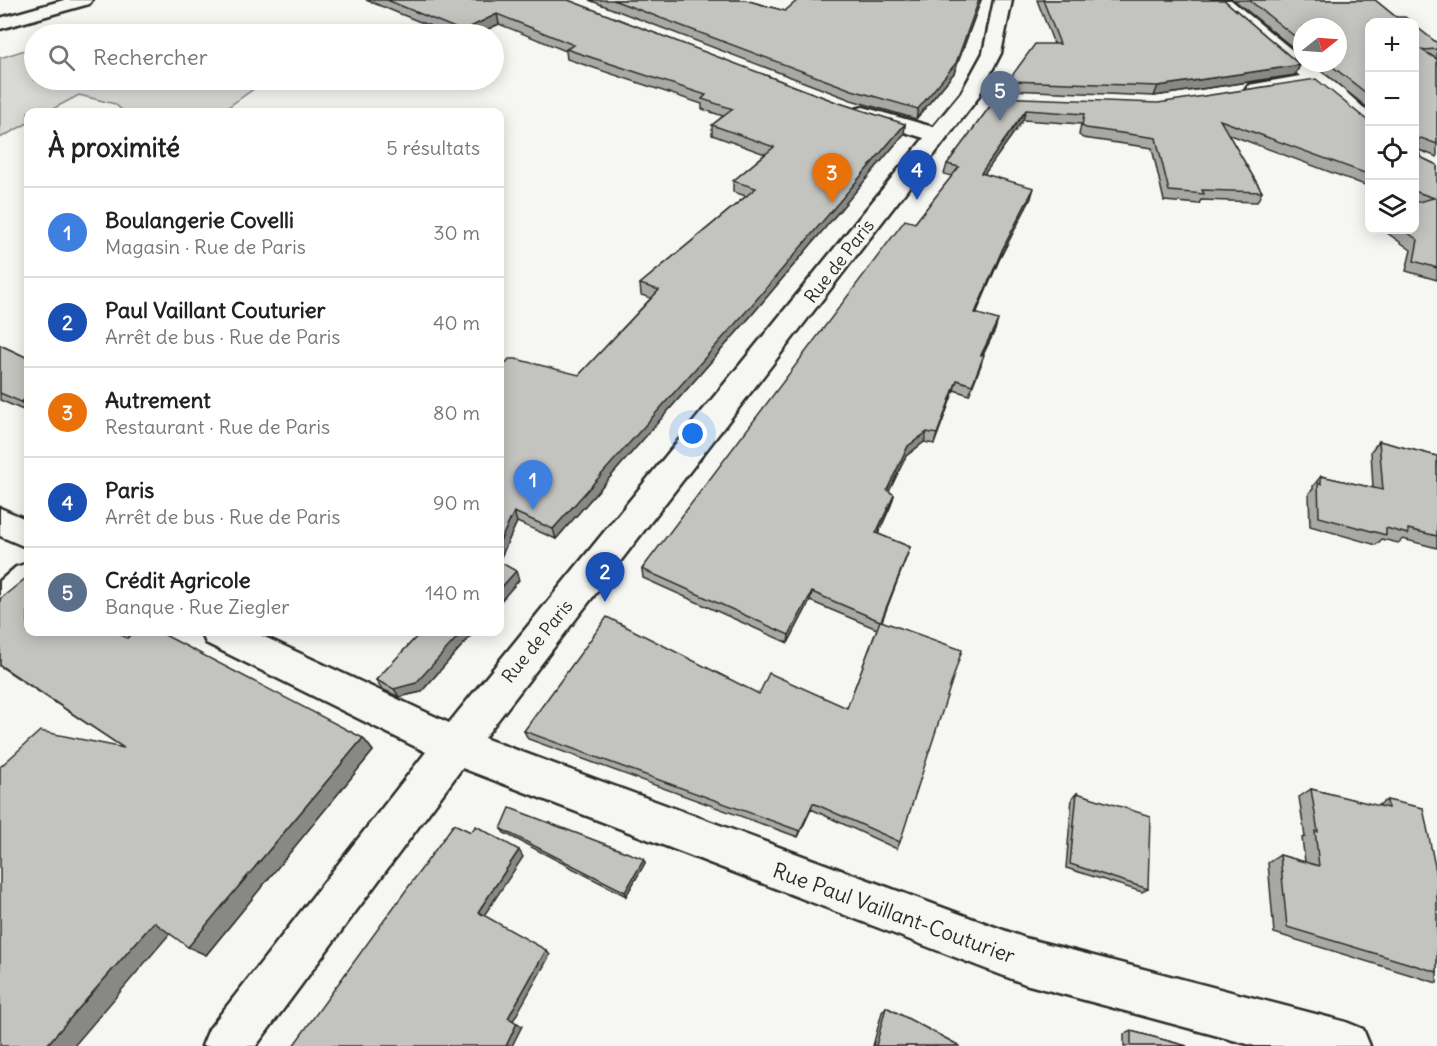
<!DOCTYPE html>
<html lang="fr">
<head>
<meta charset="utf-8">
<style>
	body { margin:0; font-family:Delius,sans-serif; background:#f6f6f6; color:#222 }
	.controls { position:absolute; right:18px; top:18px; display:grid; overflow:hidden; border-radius:12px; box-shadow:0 3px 15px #0003 }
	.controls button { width:54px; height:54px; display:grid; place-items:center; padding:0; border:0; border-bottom:2px solid #e0e0e0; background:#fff; color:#222; font:30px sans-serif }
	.compass { position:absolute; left:1293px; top:18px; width:54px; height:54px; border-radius:50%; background:#fff; box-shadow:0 3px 15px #0003; rotate:73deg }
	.you { position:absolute; left:693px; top:434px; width:21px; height:21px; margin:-15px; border:4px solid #fff; border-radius:50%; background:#1a73e8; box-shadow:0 0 0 9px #1a73e833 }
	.badge { display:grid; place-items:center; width:39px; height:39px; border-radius:50%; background:#b45309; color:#fff; font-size:20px; font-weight:700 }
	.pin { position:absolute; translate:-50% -50px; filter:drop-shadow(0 2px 3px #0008) }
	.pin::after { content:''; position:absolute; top:32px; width:21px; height:18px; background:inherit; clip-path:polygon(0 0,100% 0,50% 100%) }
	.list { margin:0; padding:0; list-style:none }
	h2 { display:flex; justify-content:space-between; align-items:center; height:78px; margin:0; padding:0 24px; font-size:26px }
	h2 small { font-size:20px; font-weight:400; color:#767676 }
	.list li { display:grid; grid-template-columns:39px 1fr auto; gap:18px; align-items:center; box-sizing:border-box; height:90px; padding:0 24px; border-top:2px solid #e0e0e0 }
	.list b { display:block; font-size:22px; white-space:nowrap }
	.list p { margin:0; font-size:20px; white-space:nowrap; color:#767676 }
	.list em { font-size:20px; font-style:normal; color:#767676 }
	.icon { flex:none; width:33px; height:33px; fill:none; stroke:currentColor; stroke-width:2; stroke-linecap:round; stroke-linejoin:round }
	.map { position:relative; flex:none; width:1437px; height:1046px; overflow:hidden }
	.search { position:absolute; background:#fff; box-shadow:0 3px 15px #0003; left:24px; top:24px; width:480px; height:66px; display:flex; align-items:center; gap:15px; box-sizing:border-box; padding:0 21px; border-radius:33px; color:#767676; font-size:22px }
	.panel { position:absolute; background:#fff; box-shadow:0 3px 15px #0003; left:24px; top:108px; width:480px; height:528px; border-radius:12px }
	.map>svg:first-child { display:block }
	.green { fill:#d9d9d5; stroke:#828280; stroke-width:1.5 }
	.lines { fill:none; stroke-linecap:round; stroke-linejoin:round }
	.street-casing { stroke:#2b2b2b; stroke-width:5 }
	.secondary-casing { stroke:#2b2b2b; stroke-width:5 }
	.street { fill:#f6f6f2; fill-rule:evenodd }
	.secondary { fill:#f6f6f2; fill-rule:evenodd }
	.wall { fill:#a8a8a5; stroke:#2b2b2b; stroke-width:1.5 }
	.shaded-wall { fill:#888886; stroke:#2b2b2b; stroke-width:1.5 }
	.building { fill:#c3c3c0; stroke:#2b2b2b; stroke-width:1.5 }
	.labels { text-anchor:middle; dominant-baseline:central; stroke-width:4.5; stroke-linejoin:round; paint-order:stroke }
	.street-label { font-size:18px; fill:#2b2b2b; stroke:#f6f6f2 }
	.near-street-label { font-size:21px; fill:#2b2b2b; stroke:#f6f6f2 }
</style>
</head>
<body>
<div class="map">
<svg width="1437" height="1046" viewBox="0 0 1437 1046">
	<rect width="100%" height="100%" fill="#f6f6f2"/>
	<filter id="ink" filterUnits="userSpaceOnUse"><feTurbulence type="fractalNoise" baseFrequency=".0167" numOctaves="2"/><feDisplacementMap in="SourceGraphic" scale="12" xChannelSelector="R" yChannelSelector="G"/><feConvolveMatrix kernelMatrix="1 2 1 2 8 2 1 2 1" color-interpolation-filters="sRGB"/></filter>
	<g filter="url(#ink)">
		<polygon class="green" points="34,47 34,80 254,80 262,83 221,112 124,112 115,104 79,95 47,112 28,112 28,123 0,138 0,58"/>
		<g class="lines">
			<g class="street-casing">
				<g id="street">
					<polygon points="994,0 1012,0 1001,53 977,99 484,738 1025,938 1346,1022 1363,1029 1370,1046 1255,1046 1025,984 462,768 256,1046 202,1046 209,1029 426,752 206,643 201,632 254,632 449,723 924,138 856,117 853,113 856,109 863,107 933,127 961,93 983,53"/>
					<path d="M1212,0H1231L1302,58V63C1317,63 1356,102 1370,113V130L1363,128L1312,86L1256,95L1249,93L1246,89L1249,85L1300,76Z"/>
					<polygon points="0,508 28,520 28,548 0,536"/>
					<polygon points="28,563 28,598 13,613 0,617 0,581 16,567"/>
				</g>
			</g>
			<g class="secondary-casing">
				<polygon id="secondary" points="64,0 92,0 89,4 0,29 0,18"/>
			</g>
			<use href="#street" class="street"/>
			<use href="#secondary" class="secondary"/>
		</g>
		<g class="wall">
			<polygon points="366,0 568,0 836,102 905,124 904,134 750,317 556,539 517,522 500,559 500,370 579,375 651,298 641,295 640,284 746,196 733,192 733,181 765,154 712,135 712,125 723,116 702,109 702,104 567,59 566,51 499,24 477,34 450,34"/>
			<polygon points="589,0 745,0 785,11 798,0 981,0 954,73 916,119 851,100"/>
			<polygon points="1037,0 1224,0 1300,65 1295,75 1154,96 1006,90 1008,81 1054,44"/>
			<polygon points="1234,0 1375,0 1396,17 1370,22 1370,110 1312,63 1338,63 1302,27 1302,55"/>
			<polygon points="1414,25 1437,43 1437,58 1435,58 1437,59 1437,157 1419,150 1420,157 1437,165 1437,280 1406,271 1411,250 1383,230 1414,230"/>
			<polygon points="997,97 1367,120 1370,121 1370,187 1228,134 1262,192 1257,202 1201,200 1199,204 1164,201 1152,148 1083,138 1079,135 1081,124 1023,120 984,174 1031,198 999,260 976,314 995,330 983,355 981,365 969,395 954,390 934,444 924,442 906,456 889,491 894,495 891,505 878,534 910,547 882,621 900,842 897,849 811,809 798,837 528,739 524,731 759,694 847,708 877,629 810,601 788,643 643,578 642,569 952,176 944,174 947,164"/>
			<polygon points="0,345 28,358 28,412 0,400"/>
			<polygon points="1379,441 1437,456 1437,548 1403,539 1398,543 1382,539 1376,545 1310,526 1309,493 1313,489 1313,486 1321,476 1373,488 1371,451"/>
			<polygon points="0,599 127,638 363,738 373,751 206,955 170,934 122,747 0,666"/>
			<polygon points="421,632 474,632 421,692 399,697 382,689 376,680"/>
			<polygon points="1311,789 1377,806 1387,800 1437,876 1437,983 1274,933 1268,863 1280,855 1305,862 1302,838 1305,837 1299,797"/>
			<polygon points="1077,793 1148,889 1142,892 1066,868 1072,798"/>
			<polygon points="501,829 645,863 626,896 504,833"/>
			<polygon points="886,1007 960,1046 873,1046 882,1012"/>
			<polygon points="1131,1031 1187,1046 1124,1046 1124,1034"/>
		</g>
		<g class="shaded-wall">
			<polygon points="979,0 981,0 954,73 916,119 918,109"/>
			<polygon points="497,14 499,24 477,34 463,34 462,31"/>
			<polygon points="1300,65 1295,75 1154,96 1158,86"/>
			<polygon points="1026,110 1023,120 978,183 981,173"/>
			<polygon points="905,124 904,134 750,317 556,539 553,529"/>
			<polygon points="1034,188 1031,198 999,260 972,323 975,313 1002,250"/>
			<polygon points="998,320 995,330 978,365 981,355"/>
			<polygon points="957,380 954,390 934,444 937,434"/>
			<polygon points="28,397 28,411 21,402"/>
			<polygon points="927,432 924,442 906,456 885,500 887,490 908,446"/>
			<polygon points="894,495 891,505 874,543 876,533"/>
			<polygon points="514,512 517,522 500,559 500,541"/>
			<polygon points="910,547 907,556 878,630 881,621"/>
			<polygon points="516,571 519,580 500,602 500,589"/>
			<polygon points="812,592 810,601 788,643 789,635"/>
			<polygon points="462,632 474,632 421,692 399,697 394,689"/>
			<polygon points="363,738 373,751 206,955 188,947"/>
			<polygon points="813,803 811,809 798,837 800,831"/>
			<polygon points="519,850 523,857 483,917 478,912"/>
			<polygon points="644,859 645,863 626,896 625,892"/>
			<polygon points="154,922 172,931 74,1046 46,1046"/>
			<polygon points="546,950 550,955 513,1021 508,1018"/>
			<polygon points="517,1023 522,1026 512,1046 506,1046"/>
		</g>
		<g class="building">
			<polygon points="387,0 568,0 836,102 905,124 751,306 553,529 514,512 500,541 500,370 509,359 516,359 579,375 659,290 640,284 756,188 733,181 774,147 712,125 733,109 702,99 706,95 566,49 574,45 497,14 462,31"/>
			<polygon points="613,0 745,0 785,11 798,0 979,0 956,63 918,109 852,90"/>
			<polygon points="1043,0 1224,0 1300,65 1158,86 1008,81 1035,44 1060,44"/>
			<polygon points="1249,0 1375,0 1396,17 1405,17 1412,22 1370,22 1370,96 1328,63 1338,63 1338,27 1302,27 1302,42"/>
			<polygon points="1414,25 1437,43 1437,49 1422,50 1437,59 1437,144 1421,138 1418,140 1420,157 1437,165 1437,268 1414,261 1418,240 1404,230 1414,230 1414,203 1434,198 1414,191"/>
			<polygon points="1316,79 1367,120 1370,121 1370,175 1220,120 1262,192 1202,190 1204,194 1169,191 1156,138 1086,128 1082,126 1084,114 1026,110 981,173 1034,188 1002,250 975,313 998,320 981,355 984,355 972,385 957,380 937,434 927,432 908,446 887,490 894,495 876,533 910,547 881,621 962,650 900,842 813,803 800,831 524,731 607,617 759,694 769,673 847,708 880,621 812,592 789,635 642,569 905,220 915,223 959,167 947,164 997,97 1158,103"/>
			<polygon points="0,345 28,358 28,397 21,402 0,393"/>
			<polygon points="1379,441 1437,456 1437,536 1408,529 1408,534 1386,528 1386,535 1319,517 1318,483 1321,484 1321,476 1383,490"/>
			<polygon points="500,562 516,571 500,589"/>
			<polygon points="26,578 28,580 28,632 117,632 127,638 134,632 159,632 363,738 188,947 154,922 46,1046 0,1046 0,767 40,731 124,748 0,665 0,599"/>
			<polygon points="421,632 462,632 416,683 394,689 376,680"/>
			<polygon points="1311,789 1388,808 1387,800 1423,808 1437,876 1437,972 1287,927 1280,855 1319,866 1315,831 1318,832"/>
			<polygon points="1077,793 1150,816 1148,889 1070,864"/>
			<polygon points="510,808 644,859 625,892 501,829"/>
			<polygon points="454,824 471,832 476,826 519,850 478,912 546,950 508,1018 517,1023 506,1046 293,1046"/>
			<polygon points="886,1007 960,1046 876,1046"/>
			<polygon points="1131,1031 1187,1046 1131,1046"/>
		</g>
	</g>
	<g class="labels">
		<g class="street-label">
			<text transform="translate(839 261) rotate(-52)">Rue de Paris</text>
			<text transform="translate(537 641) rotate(-51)">Rue de Paris</text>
		</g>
		<g class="near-street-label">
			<text transform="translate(894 913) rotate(20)">Rue Paul Vaillant-Couturier</text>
		</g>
	</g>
</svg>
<div class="controls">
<button>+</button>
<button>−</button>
<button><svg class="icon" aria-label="locate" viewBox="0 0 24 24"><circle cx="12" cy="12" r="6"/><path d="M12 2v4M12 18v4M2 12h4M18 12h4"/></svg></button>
<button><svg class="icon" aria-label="layers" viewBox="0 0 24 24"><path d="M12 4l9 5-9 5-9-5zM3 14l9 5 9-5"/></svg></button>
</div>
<svg class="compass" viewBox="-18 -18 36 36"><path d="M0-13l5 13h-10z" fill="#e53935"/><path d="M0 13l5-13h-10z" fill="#767676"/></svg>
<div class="you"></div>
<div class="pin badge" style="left:533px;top:510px;background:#3f7fe0">1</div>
<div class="pin badge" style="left:605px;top:602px;background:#1a4fb4">2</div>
<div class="pin badge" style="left:832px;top:203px;background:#e8710a">3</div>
<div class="pin badge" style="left:917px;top:200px;background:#1a4fb4">4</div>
<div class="pin badge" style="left:1000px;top:121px;background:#5c6f8a">5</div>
<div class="search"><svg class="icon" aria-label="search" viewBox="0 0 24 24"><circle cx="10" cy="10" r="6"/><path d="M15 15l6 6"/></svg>Rechercher</div>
<section class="panel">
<h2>À proximité<small>5 résultats</small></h2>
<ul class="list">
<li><span class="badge" style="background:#3f7fe0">1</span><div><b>Boulangerie Covelli</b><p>Magasin · Rue de Paris</p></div><em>30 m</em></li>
<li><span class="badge" style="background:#1a4fb4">2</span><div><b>Paul Vaillant Couturier</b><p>Arrêt de bus · Rue de Paris</p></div><em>40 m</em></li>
<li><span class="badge" style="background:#e8710a">3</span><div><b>Autrement</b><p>Restaurant · Rue de Paris</p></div><em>80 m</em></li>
<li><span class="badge" style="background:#1a4fb4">4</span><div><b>Paris</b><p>Arrêt de bus · Rue de Paris</p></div><em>90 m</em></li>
<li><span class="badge" style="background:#5c6f8a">5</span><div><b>Crédit Agricole</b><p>Banque · Rue Ziegler</p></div><em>140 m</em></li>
</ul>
</section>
</div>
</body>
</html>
